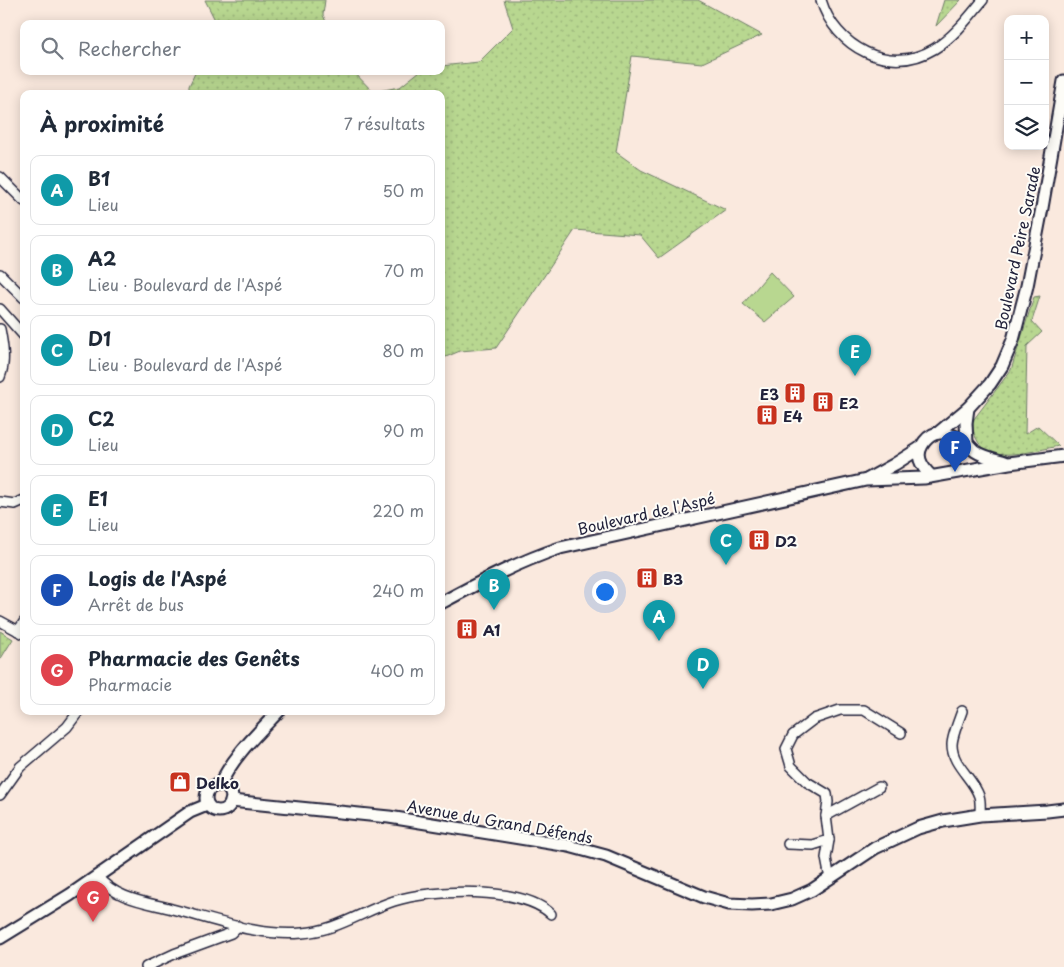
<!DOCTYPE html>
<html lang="fr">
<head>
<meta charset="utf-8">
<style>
	body { margin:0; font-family:"Playpen Sans",sans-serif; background:#f6f6f7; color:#1f2937 }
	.controls { position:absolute; right:15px; top:15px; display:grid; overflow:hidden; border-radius:10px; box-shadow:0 2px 12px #0003 }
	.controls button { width:45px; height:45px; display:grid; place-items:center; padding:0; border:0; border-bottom:1px solid #e0e1e3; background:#fff; color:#1f2937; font:25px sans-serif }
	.you { position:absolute; left:604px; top:591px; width:18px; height:18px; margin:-12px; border:4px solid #fff; border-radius:50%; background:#1a73e8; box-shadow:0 0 0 8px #1a73e833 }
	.badge { display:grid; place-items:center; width:32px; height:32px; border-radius:50%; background:#7c3aed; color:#fff; font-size:16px; font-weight:700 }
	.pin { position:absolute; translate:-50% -41px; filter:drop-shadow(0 1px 2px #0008) }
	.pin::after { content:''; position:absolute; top:26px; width:18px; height:15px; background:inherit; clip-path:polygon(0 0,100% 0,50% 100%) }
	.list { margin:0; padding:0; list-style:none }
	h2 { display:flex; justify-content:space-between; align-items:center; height:65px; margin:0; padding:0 20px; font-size:21px }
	h2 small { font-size:16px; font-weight:400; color:#747a83 }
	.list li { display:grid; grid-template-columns:32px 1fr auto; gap:15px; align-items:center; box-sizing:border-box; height:70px; margin:0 10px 10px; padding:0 10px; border:1px solid #e0e1e3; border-radius:10px }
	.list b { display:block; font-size:19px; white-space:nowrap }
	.list p { margin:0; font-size:16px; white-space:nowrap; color:#747a83 }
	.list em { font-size:16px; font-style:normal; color:#747a83 }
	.icon { flex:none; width:28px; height:28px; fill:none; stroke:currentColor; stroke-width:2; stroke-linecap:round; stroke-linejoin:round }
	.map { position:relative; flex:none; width:1064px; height:967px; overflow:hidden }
	.search { position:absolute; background:#fff; box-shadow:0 2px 12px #0003; left:20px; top:20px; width:425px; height:55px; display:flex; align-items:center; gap:12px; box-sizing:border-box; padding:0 18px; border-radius:10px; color:#747a83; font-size:19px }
	.panel { position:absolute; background:#fff; box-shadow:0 2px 12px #0003; left:20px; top:90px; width:425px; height:625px; border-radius:10px }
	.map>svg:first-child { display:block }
	.grass { fill:url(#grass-dots); stroke:#6d7c66 }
	.garden { fill:#b8d790; stroke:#6d7c66 }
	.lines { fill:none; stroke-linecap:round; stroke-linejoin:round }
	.minor-casing { stroke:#22223b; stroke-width:12 }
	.tertiary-casing { stroke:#22223b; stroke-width:15 }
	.minor { stroke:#fdfcf7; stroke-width:9 }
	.tertiary { stroke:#fdfcf7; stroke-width:11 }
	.labels { text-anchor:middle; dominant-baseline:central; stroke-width:4; stroke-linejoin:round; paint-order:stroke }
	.street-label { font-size:15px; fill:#22223b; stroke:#fdfcf7 }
	.poi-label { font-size:15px; font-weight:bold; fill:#22223b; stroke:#fdfcf7; text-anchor:start }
</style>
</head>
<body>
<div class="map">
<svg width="1064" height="967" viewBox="0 0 1064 967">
	<defs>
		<pattern id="grass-dots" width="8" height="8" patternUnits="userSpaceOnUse" patternTransform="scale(1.25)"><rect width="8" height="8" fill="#b8d790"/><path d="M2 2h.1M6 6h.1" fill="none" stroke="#9eb87d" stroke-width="1.8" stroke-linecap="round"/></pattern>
	</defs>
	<rect width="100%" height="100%" fill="#fae9de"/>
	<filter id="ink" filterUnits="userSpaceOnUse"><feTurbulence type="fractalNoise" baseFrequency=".02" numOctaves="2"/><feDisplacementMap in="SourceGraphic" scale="10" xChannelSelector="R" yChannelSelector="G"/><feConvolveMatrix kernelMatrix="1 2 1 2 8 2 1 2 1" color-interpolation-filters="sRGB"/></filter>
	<g filter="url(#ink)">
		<g class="grass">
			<polygon points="205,0 325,0 323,15 327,24 217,24"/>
			<polygon points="504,0 698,0 762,35 702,63 632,56 616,152 641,170 726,210 659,258 640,235 575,230 496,348 460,351 441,359 441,94 189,94 189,86 196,71 353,71 373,92 400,87 420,71 441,71 441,66 479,62 513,28"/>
			<polygon points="944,0 961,0 936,26"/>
			<path d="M1040,296L1032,321L1042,332L1027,346L1025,434L1038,426L1059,446C1036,450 988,466 976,438C973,431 972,427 974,419L1011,370L1034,297Z"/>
			<polygon points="0,631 13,639 0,660"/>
		</g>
		<polygon class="garden" points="770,272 794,297 765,322 743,304"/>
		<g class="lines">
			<g class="minor-casing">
				<g id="minor">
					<path d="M821,0C835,47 889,76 934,49C954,37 969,17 983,0"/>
					<polyline points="0,177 24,201"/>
					<polyline points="0,274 24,298"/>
					<polyline points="0,309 24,336"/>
					<path d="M0,329C3,345 6,362 0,377"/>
					<polyline points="0,502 15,504 24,500"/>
					<polyline points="0,621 24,634"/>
					<polyline points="18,631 24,622"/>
					<path d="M962,711C959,720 952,736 952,745C952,765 973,778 979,796C981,802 980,809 980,815"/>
					<polyline points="0,795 20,767 67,727 79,711"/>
					<polyline points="826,816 879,787"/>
					<polyline points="788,844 813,845 829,840"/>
					<path d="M97,876C115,899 146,902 172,909C213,919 258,937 302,933C336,931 363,911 394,901C431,889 522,886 551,914"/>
					<polyline points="830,879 826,858 829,840 826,816 828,802 827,794 807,782 791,766 786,749 793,735 814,719 840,710 864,710 901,733"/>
					<polyline points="146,967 174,954 231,933 238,926"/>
				</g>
			</g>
			<g class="tertiary-casing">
				<g id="tertiary">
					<polyline points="938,433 968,408 990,384 1002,366 1013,340 1027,286 1042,208 1064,81"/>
					<polyline points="967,443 966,423 968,408"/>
					<path d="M931,476C926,471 922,466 920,460C916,448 929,432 941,433C950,434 960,438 967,443C970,446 972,449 975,451C984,457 995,459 1005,462"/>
					<polyline points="868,479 895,464 920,448"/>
					<path d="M441,603C480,582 518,562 560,548L866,480L924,478L1009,463L1064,456"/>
					<path d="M220,785C233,756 257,734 279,711"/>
					<circle cx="219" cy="798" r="13"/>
					<polyline points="231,801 389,817 569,846 606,856 704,897 729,904 752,905 771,904 792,899 812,890 875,848 918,828 943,821 980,815 1047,811 1064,809"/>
					<polyline points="0,938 70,895 190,812 207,805"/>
				</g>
			</g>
			<use href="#minor" class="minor"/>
			<use href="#tertiary" class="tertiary"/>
		</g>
	</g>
	<defs>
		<g id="building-square" transform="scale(1.125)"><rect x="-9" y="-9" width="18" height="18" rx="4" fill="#c8321e" stroke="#fdfcf7"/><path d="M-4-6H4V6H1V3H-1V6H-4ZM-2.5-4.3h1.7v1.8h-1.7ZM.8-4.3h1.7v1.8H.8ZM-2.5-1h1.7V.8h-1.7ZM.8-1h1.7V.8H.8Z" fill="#fff"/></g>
		<g id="shop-square" transform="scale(1.125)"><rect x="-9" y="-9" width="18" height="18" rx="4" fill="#c8321e" stroke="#fdfcf7"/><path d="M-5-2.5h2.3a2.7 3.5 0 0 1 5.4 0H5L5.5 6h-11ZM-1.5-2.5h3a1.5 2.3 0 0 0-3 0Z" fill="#fff"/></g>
	</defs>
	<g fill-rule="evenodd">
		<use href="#building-square" x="795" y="393"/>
		<use href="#building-square" x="823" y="402"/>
		<use href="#building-square" x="767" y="415"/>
		<use href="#building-square" x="759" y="540"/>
		<use href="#building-square" x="647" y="578"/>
		<use href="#building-square" x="467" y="629"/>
		<use href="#shop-square" x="180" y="782"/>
	</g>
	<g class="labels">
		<g class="street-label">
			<text transform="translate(1017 248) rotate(-78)">Boulevard Peire Sarade</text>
			<text transform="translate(646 513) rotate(-13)">Boulevard de l'Aspé</text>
			<text transform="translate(500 821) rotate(10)">Avenue du Grand Défends</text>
		</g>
		<g class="poi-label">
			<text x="779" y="393" text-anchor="end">E3</text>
			<text x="839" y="402">E2</text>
			<text x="783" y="415">E4</text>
			<text x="775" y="540">D2</text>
			<text x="663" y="578">B3</text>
			<text x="483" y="629">A1</text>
			<text x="196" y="782">Delko</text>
		</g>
	</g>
</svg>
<div class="controls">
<button>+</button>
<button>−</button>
<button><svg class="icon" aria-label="layers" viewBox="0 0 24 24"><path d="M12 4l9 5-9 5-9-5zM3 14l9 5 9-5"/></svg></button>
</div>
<div class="you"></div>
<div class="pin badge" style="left:659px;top:641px;background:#0f9aa8">A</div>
<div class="pin badge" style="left:494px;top:610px;background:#0f9aa8">B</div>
<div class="pin badge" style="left:726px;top:565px;background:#0f9aa8">C</div>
<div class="pin badge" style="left:703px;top:689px;background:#0f9aa8">D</div>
<div class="pin badge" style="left:855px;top:376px;background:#0f9aa8">E</div>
<div class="pin badge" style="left:955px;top:472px;background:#1a4fb4">F</div>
<div class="pin badge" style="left:93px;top:922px;background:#e0444e">G</div>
<div class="search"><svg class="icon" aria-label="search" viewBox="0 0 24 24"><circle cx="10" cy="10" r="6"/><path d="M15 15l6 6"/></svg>Rechercher</div>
<section class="panel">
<h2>À proximité<small>7 résultats</small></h2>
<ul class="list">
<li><span class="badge" style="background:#0f9aa8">A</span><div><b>B1</b><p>Lieu</p></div><em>50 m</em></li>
<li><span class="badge" style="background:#0f9aa8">B</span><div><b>A2</b><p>Lieu · Boulevard de l'Aspé</p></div><em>70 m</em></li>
<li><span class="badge" style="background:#0f9aa8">C</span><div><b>D1</b><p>Lieu · Boulevard de l'Aspé</p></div><em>80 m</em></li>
<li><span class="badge" style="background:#0f9aa8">D</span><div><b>C2</b><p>Lieu</p></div><em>90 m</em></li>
<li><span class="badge" style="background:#0f9aa8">E</span><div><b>E1</b><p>Lieu</p></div><em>220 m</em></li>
<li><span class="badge" style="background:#1a4fb4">F</span><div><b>Logis de l'Aspé</b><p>Arrêt de bus</p></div><em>240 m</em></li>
<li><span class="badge" style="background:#e0444e">G</span><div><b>Pharmacie des Genêts</b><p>Pharmacie</p></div><em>400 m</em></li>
</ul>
</section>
</div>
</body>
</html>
